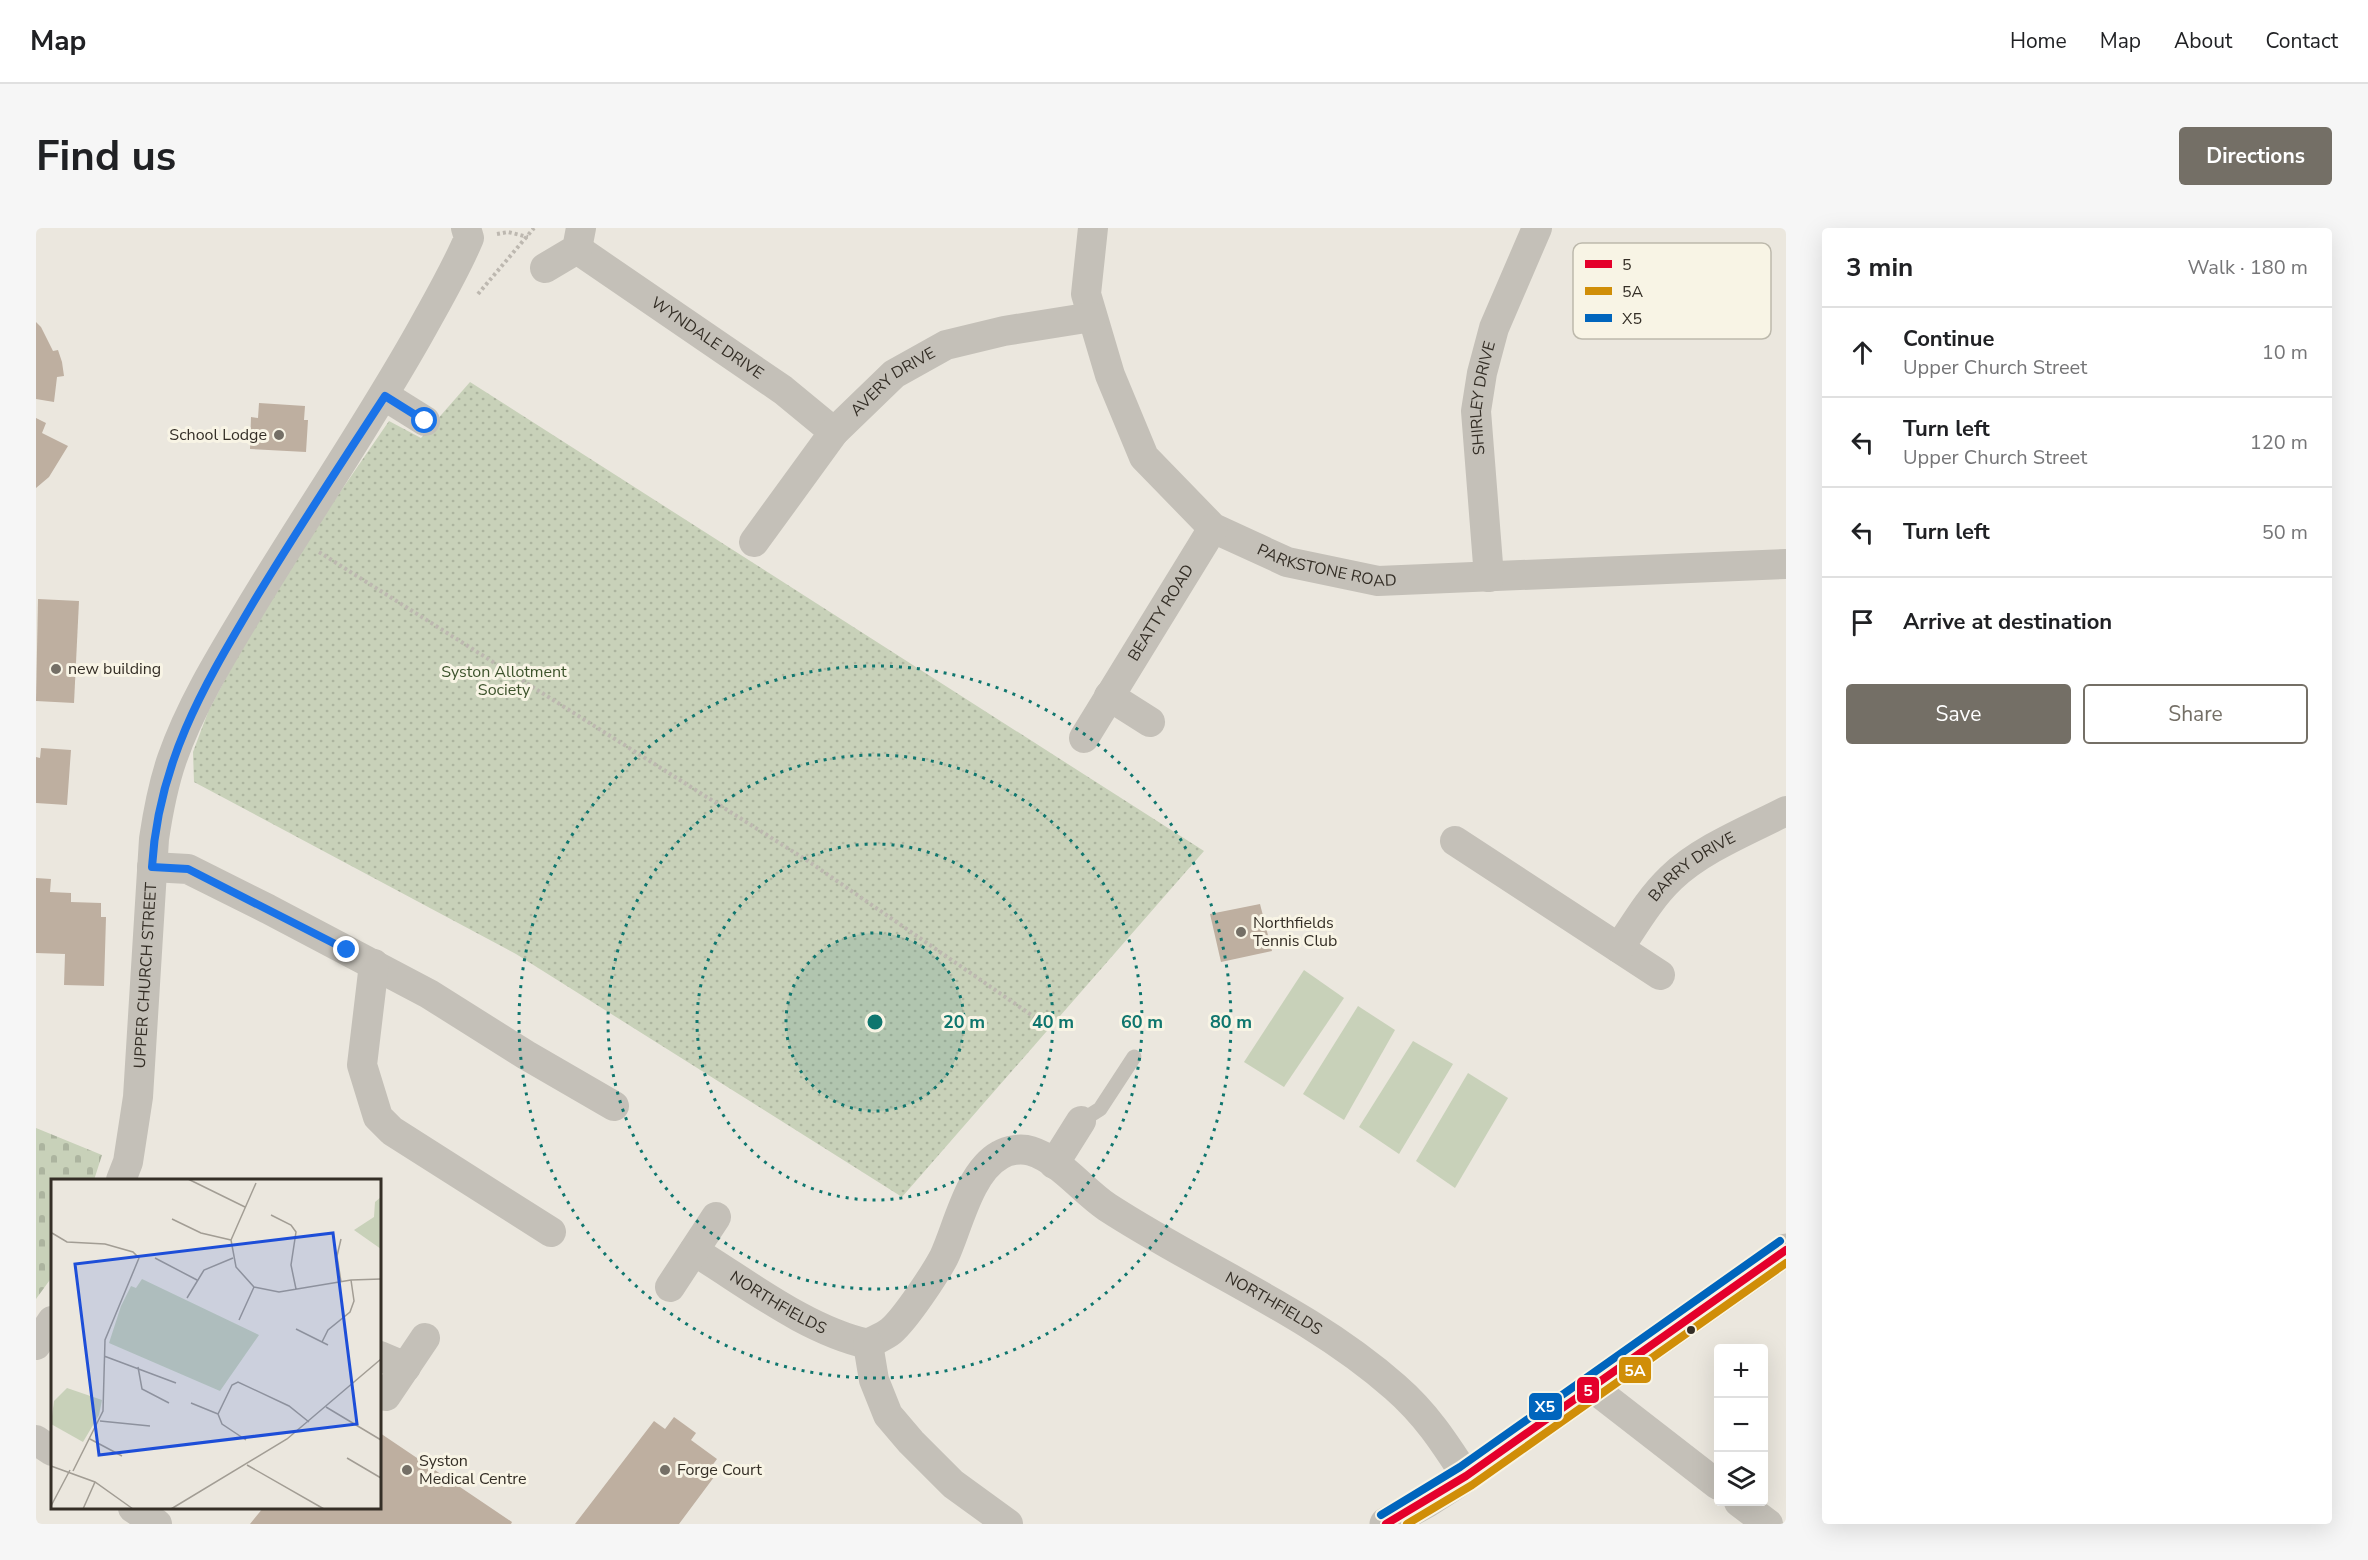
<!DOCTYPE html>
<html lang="en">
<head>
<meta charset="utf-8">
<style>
  :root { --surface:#fff; --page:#f6f6f6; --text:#202124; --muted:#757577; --line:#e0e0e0; --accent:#746f66 }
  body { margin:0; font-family:"Nunito Sans",sans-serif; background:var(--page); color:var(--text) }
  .controls { position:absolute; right:18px; bottom:18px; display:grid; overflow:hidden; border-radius:6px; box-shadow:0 6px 24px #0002 }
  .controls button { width:54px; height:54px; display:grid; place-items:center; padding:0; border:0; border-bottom:2px solid var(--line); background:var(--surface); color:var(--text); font:30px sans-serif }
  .stop { position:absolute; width:18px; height:18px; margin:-14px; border:4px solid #1a73e8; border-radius:50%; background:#fff }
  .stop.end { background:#1a73e8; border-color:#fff; box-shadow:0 2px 6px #0008 }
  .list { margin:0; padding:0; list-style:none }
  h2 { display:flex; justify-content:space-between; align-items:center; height:78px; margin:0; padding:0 24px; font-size:26px }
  h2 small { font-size:20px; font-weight:400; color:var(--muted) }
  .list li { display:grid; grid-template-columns:39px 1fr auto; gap:18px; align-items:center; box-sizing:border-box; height:90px; padding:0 24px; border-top:2px solid var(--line) }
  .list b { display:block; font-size:22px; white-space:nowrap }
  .list p { margin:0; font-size:20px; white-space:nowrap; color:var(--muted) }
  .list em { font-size:20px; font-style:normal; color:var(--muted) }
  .actions { display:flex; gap:12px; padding:18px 24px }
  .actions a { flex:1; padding:14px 0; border:2px solid var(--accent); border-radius:6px; text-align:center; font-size:21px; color:var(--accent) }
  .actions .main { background:var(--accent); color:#fff }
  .icon { flex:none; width:33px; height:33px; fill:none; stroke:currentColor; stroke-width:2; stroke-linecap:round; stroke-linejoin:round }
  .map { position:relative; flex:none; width:1750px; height:1296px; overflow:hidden; border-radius:6px }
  header { display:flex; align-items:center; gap:36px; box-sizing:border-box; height:84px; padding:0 30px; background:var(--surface); border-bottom:2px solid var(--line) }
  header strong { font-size:28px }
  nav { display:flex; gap:33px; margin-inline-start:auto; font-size:21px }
  .intro { display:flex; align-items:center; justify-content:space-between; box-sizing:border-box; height:144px; padding:0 36px }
  h1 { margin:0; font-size:42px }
  .button { padding:15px 27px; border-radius:6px; background:var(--accent); color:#fff; font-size:21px; font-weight:700 }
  main { display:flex; gap:36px; padding:0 36px }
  aside { flex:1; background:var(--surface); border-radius:6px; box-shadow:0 6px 24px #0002 }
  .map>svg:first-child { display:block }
  .grass { fill:url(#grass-dots) }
  .cemetery { fill:url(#cemetery-stones) }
  .park { fill:#c8d1b9 }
  .building { fill:#beafa0 }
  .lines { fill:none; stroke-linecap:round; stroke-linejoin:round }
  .path { stroke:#bdb8b0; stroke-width:4; stroke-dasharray:3 3; stroke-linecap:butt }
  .service { stroke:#c4c0b8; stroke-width:15 }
  .minor { stroke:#c4c0b8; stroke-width:30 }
  .tertiary { stroke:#c4c0b8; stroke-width:33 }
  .bus-1-casing { stroke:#f8f4e5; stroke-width:12 }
  .bus-2-casing { stroke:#f8f4e5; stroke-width:12 }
  .bus-3-casing { stroke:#f8f4e5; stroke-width:12 }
  .bus-1 { stroke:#e4002b; stroke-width:8 }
  .bus-2 { stroke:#d08e08; stroke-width:8 }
  .bus-3 { stroke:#0065bd; stroke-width:8 }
  .route { stroke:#1a73e8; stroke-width:8 }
  .ring { fill:none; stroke:#0f766e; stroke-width:3; stroke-dasharray:3 6 }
  .poi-dot { fill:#746f66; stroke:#f8f4e5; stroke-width:2 }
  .bus-dot { fill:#342e26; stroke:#f8f4e5; stroke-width:2 }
  .labels { text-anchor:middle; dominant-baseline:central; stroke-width:6; stroke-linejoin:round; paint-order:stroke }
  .street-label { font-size:16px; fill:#342e26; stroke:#f8f4e5 }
  .poi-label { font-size:16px; fill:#342e26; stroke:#f8f4e5; text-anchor:start }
  .park-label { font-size:16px; fill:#3c522b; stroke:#f8f4e5 }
  .inset-road { fill:none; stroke:#a29d94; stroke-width:1.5 }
  .view { fill:#1d4ed8; fill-opacity:0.15; stroke:#1d4ed8; stroke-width:3 }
  .inset-edge { fill:none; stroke:#342e26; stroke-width:3 }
  .key { fill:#f8f4e5; stroke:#bdb9ac; stroke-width:1.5 }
  .key-label { font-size:16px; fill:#342e26 }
  .centre { fill:#0f766e; stroke:#f8f4e5; stroke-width:3 }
  .ring-label { font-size:18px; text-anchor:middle; font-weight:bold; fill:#0f766e; stroke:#f8f4e5; stroke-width:6; stroke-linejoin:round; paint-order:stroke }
  .line-badge { stroke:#f8f4e5; stroke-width:2 }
  .badge-label { font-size:16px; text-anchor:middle; font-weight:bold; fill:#fff }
</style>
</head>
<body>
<header>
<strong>Map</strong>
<nav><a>Home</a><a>Map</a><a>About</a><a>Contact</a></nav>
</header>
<div class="intro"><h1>Find us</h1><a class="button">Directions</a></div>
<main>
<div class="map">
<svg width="1750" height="1296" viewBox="0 0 1750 1296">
  <defs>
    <pattern id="grass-dots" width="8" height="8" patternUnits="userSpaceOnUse" patternTransform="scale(1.5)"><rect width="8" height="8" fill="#c8d1b9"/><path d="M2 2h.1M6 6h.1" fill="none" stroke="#acb49f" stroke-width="1.8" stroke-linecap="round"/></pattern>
    <pattern id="cemetery-stones" width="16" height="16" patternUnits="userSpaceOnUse" patternTransform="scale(1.5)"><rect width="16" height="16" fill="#c8d1b9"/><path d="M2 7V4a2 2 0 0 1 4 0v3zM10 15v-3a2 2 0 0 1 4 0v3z" fill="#acb49f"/></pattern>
  </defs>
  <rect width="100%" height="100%" fill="#ebe7de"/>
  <path class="grass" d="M434 154 1168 623 866 969 480 726 158 554 157 524 172 484 206 419 269 315 353 193 385 210Z"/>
  <path class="cemetery" d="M0 900 66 927 58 952H16V1049L0 1071Z"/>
  <g class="park">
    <path d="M1268 742 1308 770 1248 859 1208 834Z"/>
    <path d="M1322 778 1359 802 1308 892 1267 866Z"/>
    <path d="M1377 813 1417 836 1363 926 1323 899Z"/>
    <path d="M1432 845 1472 870 1419 960 1380 933Z"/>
  </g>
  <g class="building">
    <path d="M0 94 5 99 17 123 22 122 26 134 28 148 21 149 18 174 0 171Z"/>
    <path d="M223 175 269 178 268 192H272L270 224 214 221 215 189 222 190Z"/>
    <path d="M0 190 10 195 6 205 32 218 13 249 0 260Z"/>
    <path d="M2 371 43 373 38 475 0 473Z"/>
    <path d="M5 520 35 522 31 577 0 575V529L4 530Z"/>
    <path d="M0 650 15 651 14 664 35 665V674L65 675V689H70L68 758 28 757 29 726 0 725Z"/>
    <path d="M1224 676 1236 723 1185 734 1174 686Z"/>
    <path d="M638 1189 660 1205 655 1212 681 1231 675 1239 681 1245 643 1296H539L618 1193 629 1201Z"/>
    <path d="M344 1205 476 1294 475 1296H214L227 1280H344Z"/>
  </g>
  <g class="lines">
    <g class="path">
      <path d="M461 6 472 4 492 9"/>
      <path d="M442 66 498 0"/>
      <path d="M283 324 772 633 1007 795"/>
    </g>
    <path class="service" d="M1045 893 1064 881 1098 829"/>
    <g class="minor">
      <path id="s1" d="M1057 0 1050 66 1074 147 1108 229 1177 300 1251 334 1342 353 1750 336"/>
      <path id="s2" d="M541 21 747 162 798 204"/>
      <path d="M509 40 541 21 545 0"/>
      <path d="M349 168 389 193"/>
      <path id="s3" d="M718 314 798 204 858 146 910 117 968 103 1056 89"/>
      <path id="s4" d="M1453 349 1440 183 1446 145 1458 100 1501 0"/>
      <path d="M1073 468 1114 494"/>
      <path id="s5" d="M1048 510 1177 300"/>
      <path d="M1419 613 1624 747"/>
      <path d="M116 639 152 641 232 681 393 766 490 827 578 878"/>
      <path id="s6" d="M1583 720C1599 696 1614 670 1635 650 1665 621 1713 602 1750 583"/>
      <path d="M338 736 326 837 342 889 356 903 515 1004"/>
      <path d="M1018 936 1045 893"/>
      <path id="s7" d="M85 952 92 934 102 869 118 611C122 584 127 557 136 531 154 479 184 430 213 382 270 287 333 196 387 99 403 70 420 41 433 10L430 0"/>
      <path id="s8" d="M658 1023C712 1056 770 1102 832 1116 839 1112 849 1108 855 1103 870 1090 899 1046 908 1029 922 999 933 944 964 927 972 922 985 920 995 923 1024 932 1046 962 1071 979 1166 1041 1274 1084 1359 1159 1390 1186 1408 1214 1430 1248"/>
      <path d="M634 1059 680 989"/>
      <path d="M832 1116 838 1152 852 1187 875 1214 917 1256 972 1296"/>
      <path d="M0 1117 16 1093"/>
      <path d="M344 1128 370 1139"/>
      <path d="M1557 1160 1682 1257"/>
      <path d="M350 1168 389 1110"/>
      <path d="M0 1212 16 1223"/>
      <path d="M1703 1274 1732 1296"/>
      <path d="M97 1280 121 1296"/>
    </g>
    <path class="tertiary" d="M1350 1296 1391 1273 1430 1248 1750 1022"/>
    <g class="bus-1-casing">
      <path id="bus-1" d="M1350 1296 1430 1248 1750 1022"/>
    </g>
    <g class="bus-2-casing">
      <path id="bus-2" d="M1371 1296 1436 1257 1750 1035"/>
    </g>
    <g class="bus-3-casing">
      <path id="bus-3" d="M1345 1287 1424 1239 1744 1013"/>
    </g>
    <use href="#bus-1" class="bus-1"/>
    <use href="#bus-2" class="bus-2"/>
    <use href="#bus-3" class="bus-3"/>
  </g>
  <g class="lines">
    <path class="route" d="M311 722 152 641 116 639C122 536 166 461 217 375 259 305 304 237 349 168L389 193"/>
  </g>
  <circle cx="839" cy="794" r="89" fill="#0f766e" fill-opacity=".12"/>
  <g class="ring">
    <circle cx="839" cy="794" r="89"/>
    <circle cx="839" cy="794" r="178"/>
    <circle cx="839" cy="794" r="267"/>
    <circle cx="839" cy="794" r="356"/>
  </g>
  <g class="poi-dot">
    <circle cx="243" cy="207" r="6"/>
    <circle cx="20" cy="441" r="6"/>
    <circle cx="1205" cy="704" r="6"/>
    <circle cx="371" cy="1242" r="6"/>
    <circle cx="629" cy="1242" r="6"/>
  </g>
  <circle class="bus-dot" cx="1655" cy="1102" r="5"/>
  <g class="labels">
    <g class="street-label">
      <text stroke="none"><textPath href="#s2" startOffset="158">WYNDALE DRIVE</textPath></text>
      <text stroke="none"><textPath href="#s3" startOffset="214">AVERY DRIVE</textPath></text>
      <text stroke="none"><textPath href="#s4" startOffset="180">SHIRLEY DRIVE</textPath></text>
      <text stroke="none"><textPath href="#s1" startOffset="460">PARKSTONE ROAD</textPath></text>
      <text stroke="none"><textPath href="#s5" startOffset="147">BEATTY ROAD</textPath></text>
      <text stroke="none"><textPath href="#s6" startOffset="111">BARRY DRIVE</textPath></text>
      <text stroke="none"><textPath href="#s7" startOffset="207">UPPER CHURCH STREET</textPath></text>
      <text stroke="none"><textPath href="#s8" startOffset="99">NORTHFIELDS</textPath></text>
      <text stroke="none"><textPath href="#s8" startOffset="754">NORTHFIELDS</textPath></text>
    </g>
    <g class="poi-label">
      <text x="231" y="207" text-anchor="end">School Lodge</text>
      <text x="32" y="441">new building</text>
      <text x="1217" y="695">Northfields<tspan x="1217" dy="18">Tennis Club</tspan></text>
      <text x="383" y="1233">Syston<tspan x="383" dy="18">Medical Centre</tspan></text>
      <text x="641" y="1242">Forge Court</text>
    </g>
    <g class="park-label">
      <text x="468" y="444">Syston Allotment<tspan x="468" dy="18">Society</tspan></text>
    </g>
  </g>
  <g transform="translate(15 951)">
    <rect width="330" height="330" fill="#ebe7de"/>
    <path d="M91 100 208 156 169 212 58 164 70 127 80 107 85 109Z" fill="#c8d1b9"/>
    <path d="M16 209 51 221 48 236 32 263 0 245 3 222Z" fill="#c8d1b9"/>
    <path d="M330 18V70L303 51 323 38 324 23Z" fill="#c8d1b9"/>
    <path class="inset-road" d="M137 0 194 28M205 4 180 61 185 88 203 108 228 113 300 101 330 100M220 36 240 46 245 53 240 86 245 110M121 40 150 54 180 61M1 54 16 63 54 65 82 73 88 79 54 161 52 232 22 292M290 60 286 77 290 103M104 79 146 101M136 119 153 91 182 79M188 141 203 108M245 150 277 166M271 163 277 151 299 133 303 122 300 101M53 177 125 204M87 188 91 210 118 224M140 224 167 235 181 206 187 203 238 227 258 243M275 228 330 261M167 235 171 245 195 261M49 242 99 247M39 260 71 277M296 279 330 299M196 286 273 330M0 287 44 303 82 330M0 327 19 291M32 330 44 303M120 330 236 260 330 180"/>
    <path class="view" d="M282 54 306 245 48 276 24 85Z"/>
    <rect width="330" height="330" class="inset-edge"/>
  </g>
  <rect x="1537" y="15" width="198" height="96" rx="9" class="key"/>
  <rect x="1549" y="32" width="27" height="8" fill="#e4002b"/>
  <rect x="1549" y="59" width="27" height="8" fill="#d08e08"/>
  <rect x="1549" y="86" width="27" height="8" fill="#0065bd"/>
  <g class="key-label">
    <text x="1586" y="42">5</text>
    <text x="1586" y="69">5A</text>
    <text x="1586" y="96">X5</text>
  </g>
  <circle cx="839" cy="794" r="9" class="centre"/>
  <g class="ring-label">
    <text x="928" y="800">20 m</text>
    <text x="1017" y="800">40 m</text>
    <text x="1106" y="800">60 m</text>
    <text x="1195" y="800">80 m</text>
  </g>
  <g class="line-badge">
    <rect x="1582" y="1128" width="34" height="28" rx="6" fill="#d08e08"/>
    <rect x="1540" y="1148" width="24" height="28" rx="6" fill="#e4002b"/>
    <rect x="1492" y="1164" width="35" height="29" rx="6" fill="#0065bd"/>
  </g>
  <g class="badge-label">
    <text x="1599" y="1148">5A</text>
    <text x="1552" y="1168">5</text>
    <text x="1509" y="1184">X5</text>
  </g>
</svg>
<div class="controls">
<button>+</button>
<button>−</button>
<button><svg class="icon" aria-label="layers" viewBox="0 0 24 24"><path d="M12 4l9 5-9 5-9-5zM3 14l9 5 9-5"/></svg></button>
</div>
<div class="stop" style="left:389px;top:193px"></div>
<div class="stop end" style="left:311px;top:722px"></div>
</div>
<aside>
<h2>3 min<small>Walk · 180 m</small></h2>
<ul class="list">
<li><svg class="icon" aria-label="ahead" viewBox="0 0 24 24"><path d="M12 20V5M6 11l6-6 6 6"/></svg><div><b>Continue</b><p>Upper Church Street</p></div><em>10 m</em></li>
<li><svg class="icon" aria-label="left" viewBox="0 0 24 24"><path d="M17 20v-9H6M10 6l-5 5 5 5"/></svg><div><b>Turn left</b><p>Upper Church Street</p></div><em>120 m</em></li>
<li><svg class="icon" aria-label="left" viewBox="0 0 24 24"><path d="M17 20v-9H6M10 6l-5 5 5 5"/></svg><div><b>Turn left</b></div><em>50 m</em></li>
<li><svg class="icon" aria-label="arrive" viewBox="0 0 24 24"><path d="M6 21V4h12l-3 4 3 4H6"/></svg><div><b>Arrive at destination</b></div></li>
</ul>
<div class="actions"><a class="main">Save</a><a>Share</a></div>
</aside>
</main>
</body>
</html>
